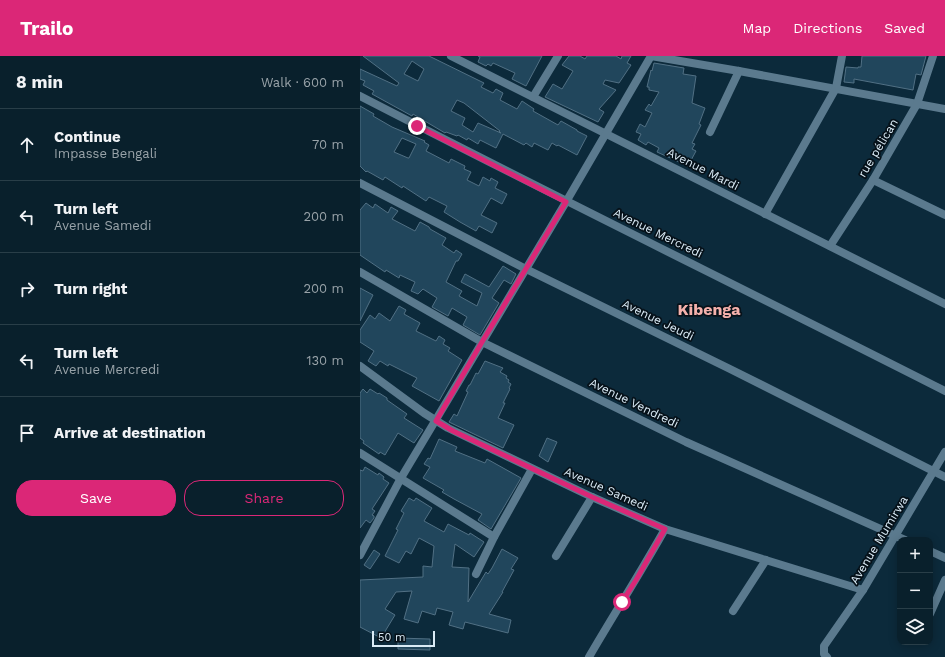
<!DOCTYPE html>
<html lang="en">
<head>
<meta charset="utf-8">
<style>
  :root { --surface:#09202c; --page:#172d38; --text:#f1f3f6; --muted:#99a3a9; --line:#293e48; --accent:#db2777 }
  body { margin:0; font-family:"Work Sans",sans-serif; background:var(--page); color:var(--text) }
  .controls { position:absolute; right:12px; bottom:12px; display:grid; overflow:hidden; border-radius:8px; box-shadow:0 2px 10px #0003 }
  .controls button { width:36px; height:36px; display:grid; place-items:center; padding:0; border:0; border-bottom:1px solid var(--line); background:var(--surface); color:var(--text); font:20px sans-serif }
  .scale { position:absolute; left:12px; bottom:10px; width:63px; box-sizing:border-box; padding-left:4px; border:2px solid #daebf6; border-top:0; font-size:11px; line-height:14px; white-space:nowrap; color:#daebf6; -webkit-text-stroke:3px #061119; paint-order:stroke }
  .stop { position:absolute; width:12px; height:12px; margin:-9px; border:3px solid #db2777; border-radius:50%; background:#fff }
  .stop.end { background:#db2777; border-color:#fff; box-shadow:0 1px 4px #0008 }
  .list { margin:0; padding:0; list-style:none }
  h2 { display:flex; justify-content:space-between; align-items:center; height:52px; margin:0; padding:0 16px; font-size:17px }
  h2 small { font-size:13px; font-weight:400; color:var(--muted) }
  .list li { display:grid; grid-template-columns:26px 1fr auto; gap:12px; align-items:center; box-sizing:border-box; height:72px; padding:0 16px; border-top:1px solid var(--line) }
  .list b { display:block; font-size:15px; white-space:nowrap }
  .list p { margin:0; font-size:13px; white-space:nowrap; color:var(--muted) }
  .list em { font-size:13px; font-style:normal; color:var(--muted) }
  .actions { display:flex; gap:8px; padding:12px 16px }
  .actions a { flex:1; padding:9px 0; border:1px solid var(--accent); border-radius:16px; text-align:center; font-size:14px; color:var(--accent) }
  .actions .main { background:var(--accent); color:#fff }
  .icon { flex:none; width:22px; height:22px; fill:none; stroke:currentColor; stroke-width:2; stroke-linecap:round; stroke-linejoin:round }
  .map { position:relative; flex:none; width:585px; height:601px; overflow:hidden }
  header { display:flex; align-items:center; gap:24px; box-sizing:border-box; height:56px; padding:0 20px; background:var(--accent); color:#fff }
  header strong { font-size:19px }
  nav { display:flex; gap:22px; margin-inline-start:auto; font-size:14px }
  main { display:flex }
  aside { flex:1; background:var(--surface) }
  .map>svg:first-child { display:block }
  .building { fill:#21465c; stroke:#517084; fill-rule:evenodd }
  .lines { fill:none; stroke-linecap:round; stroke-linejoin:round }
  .street { stroke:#5b7a8e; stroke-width:8 }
  .route { stroke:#db2777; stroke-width:5 }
  .labels { text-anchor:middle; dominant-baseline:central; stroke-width:3.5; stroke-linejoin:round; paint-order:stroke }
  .street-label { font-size:12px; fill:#daebf6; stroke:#061119 }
  .district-label { font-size:16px; font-weight:bold; fill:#f5b1ac; stroke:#061119 }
</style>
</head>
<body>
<header>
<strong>Trailo</strong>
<nav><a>Map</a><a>Directions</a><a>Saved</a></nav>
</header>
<main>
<aside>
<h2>8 min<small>Walk · 600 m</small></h2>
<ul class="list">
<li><svg class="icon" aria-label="ahead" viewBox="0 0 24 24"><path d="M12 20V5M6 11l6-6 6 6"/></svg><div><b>Continue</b><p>Impasse Bengali</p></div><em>70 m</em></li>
<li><svg class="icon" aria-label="left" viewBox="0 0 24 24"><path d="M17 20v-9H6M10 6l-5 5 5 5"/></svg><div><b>Turn left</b><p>Avenue Samedi</p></div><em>200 m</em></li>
<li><svg class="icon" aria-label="right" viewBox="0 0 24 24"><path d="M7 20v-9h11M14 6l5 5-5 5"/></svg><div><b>Turn right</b></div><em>200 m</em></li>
<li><svg class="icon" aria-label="left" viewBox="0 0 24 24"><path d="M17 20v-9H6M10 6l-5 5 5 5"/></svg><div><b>Turn left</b><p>Avenue Mercredi</p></div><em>130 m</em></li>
<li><svg class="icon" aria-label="arrive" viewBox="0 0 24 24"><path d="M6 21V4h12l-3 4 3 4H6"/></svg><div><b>Arrive at destination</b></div></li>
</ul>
<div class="actions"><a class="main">Save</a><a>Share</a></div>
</aside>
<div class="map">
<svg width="585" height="601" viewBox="0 0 585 601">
  <rect width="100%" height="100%" fill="#0c2a3b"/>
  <g class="building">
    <path d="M3 0H69L124 27 121 31 133 37 136 33 143 37 140 44 157 53 162 45 174 53 173 55 198 69 201 65 217 74V75L227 80 217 99 198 89 197 90 192 87 188 94 174 87 172 91 166 87 164 89 143 78 136 92 120 84 118 88 108 82 107 84 98 79 97 80 86 76 85 77 53 58 52 60 12 38 14 35 3 29 5 25 0 23V13L37 30 39 27ZM52 5 64 13 58 25 44 18ZM97 44 104 47 140 75 139 76 141 77 118 67 113 76 102 69 105 62 91 55Z"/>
    <path d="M118 0H182L166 30 152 23 155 17 133 7 131 10 128 8 126 10 118 6 120 1Z"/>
    <path d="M209 0H220L225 3 227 0H256L261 3 262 0H271L267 7 271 9 259 27 245 24 243 28 256 34 239 53 244 56 238 66 185 41 193 28 202 33 213 15 202 9Z"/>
    <path d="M502 0H566L561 19 556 18 553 34 494 23V27L484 26 486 11 498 12V11H501Z"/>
    <path d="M294 7 324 12 323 18 336 20 332 47 345 52 339 68 341 69 332 87 335 88 332 93 336 95 328 110 297 96 299 92 288 86 286 89 278 84 281 78 276 76 280 68 285 71 292 57 285 54 289 48 291 50 299 36 289 34V31H287L291 14 292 15Z"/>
    <path d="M0 50 14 58 13 60 32 71 65 85 64 86 69 89 66 95 89 107 91 103 105 110 104 113 111 116 107 124 119 130 123 121 130 125 131 122 138 126 135 132 147 138 142 148 131 142 121 159 137 167 132 177 119 170 116 175 100 166 84 156 87 150 69 141 66 145 43 130 42 132 25 121 23 124 7 115 6 116 0 110ZM42 82 56 88 49 102H48L34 96Z"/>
    <path d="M6 147 13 152 15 148 28 157 31 151 38 155 32 163 55 175 60 166 69 171 70 173 86 182 82 189 94 197 96 194 102 198 98 205H96L86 226 102 235 99 240 117 250 122 237 101 226 105 218 129 231 143 210 156 218 151 228 144 224 132 242 139 247 120 279 103 269 107 261 92 252 88 260 72 251 77 242 63 233 58 238 51 235 55 226 40 219 39 222 26 214 25 216 0 199V154Z"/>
    <path d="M0 232 13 239 0 265Z"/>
    <path d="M39 250 46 254 44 258 60 267 56 275 76 285 79 280 85 284 83 288 90 292 88 295 102 304 79 345 52 330 57 322 29 308 28 310 20 305 16 310 8 305 14 295 0 286V274L10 259 15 263 19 257 30 265Z"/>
    <path d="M125 305 143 312 140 316 147 320 146 322 149 324 148 326 151 328 149 332 150 333 143 347H145L138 362 154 369 143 392 89 366 94 358 97 360 108 336 106 335 109 329H110L116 317 118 318Z"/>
    <path d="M3 333 7 337 10 333 18 338 19 337 27 342V344L47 358 44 362 63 374 54 387 38 377 25 399 20 396 19 398 3 387 4 385 0 382V337Z"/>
    <path d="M187 382 197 386 188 406 179 400Z"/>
    <path d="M79 383 97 391 95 395 125 407 127 403 161 422 131 473 118 464 122 458 94 443 82 436 84 434 63 422 70 411 64 408 68 402 70 403Z"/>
    <path d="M5 411 18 419 19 417 24 421 23 423 29 427 12 453 15 455 12 459 14 460V462L10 467 6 464 0 472V414L3 415Z"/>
    <path d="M49 442 54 445 56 442 72 452 64 465 84 476 88 468 109 479 110 477 124 486 114 501 95 488 92 511 109 512 108 546 126 516 128 518 132 512 142 493 158 502 151 513 154 514 142 536H143L129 558 151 564 148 577 105 566 103 573 89 569 93 556 77 552 75 559 62 555 58 567 44 563 52 535 36 536 25 553 35 559 21 582 0 571V524L63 521V510L72 511 74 490 59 482 51 498 46 495 39 507 25 500 38 474 36 473 44 457 41 455Z"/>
    <path d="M14 494 20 498 10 513 4 509Z"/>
    <path d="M38 582 70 583V594L38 593Z"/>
  </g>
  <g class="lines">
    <g class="street">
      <path d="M91 0 585 248"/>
      <path d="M291 0 379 15 585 53"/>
      <path d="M0 40C194 140 390 236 585 335"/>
      <path d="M173 41 198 0"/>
      <path d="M350 76 379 15"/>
      <path d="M513 124 585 159"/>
      <path d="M0 127 166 213 370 313 585 421"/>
      <path d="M405 158 476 32 482 0"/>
      <path d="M470 190 513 124 557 48 573 0"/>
      <path d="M0 216 122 286 326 386 545 484"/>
      <path d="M0 310 64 357 88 372 232 441 305 473 503 534"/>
      <path d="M0 397 134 481"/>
      <path d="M570 495 585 502"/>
      <path d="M0 499 41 422 206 146 291 0"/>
      <path d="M196 500 232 441"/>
      <path d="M116 518 134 481 172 413"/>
      <path d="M373 555 406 504"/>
      <path d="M570 558 585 524"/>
      <path d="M229 601C254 558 281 516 305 473"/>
      <path d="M467 601 464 598V590L503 534 585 396"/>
    </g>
  </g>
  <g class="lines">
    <path class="route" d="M57 70 206 146 122 286 76 365 93 375 232 441 305 473 276 524 262 546"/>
  </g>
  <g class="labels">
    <g class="street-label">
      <text transform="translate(518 92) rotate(-59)">rue pélican</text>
      <text transform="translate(343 113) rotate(27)">Avenue Mardi</text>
      <text transform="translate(298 177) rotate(26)">Avenue Mercredi</text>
      <text transform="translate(298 264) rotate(26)">Avenue Jeudi</text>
      <text transform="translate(274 347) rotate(26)">Avenue Vendredi</text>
      <text transform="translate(246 433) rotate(24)">Avenue Samedi</text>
      <text transform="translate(519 484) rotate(-59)">Avenue Mumirwa</text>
    </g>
    <g class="district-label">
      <text x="349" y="253">Kibenga</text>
    </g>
  </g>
</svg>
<div class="controls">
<button>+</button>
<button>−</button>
<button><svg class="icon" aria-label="layers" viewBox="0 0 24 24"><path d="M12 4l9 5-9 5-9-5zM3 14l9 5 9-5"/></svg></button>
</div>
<div class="scale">50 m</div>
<div class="stop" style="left:262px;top:546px"></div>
<div class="stop end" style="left:57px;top:70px"></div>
</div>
</main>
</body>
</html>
